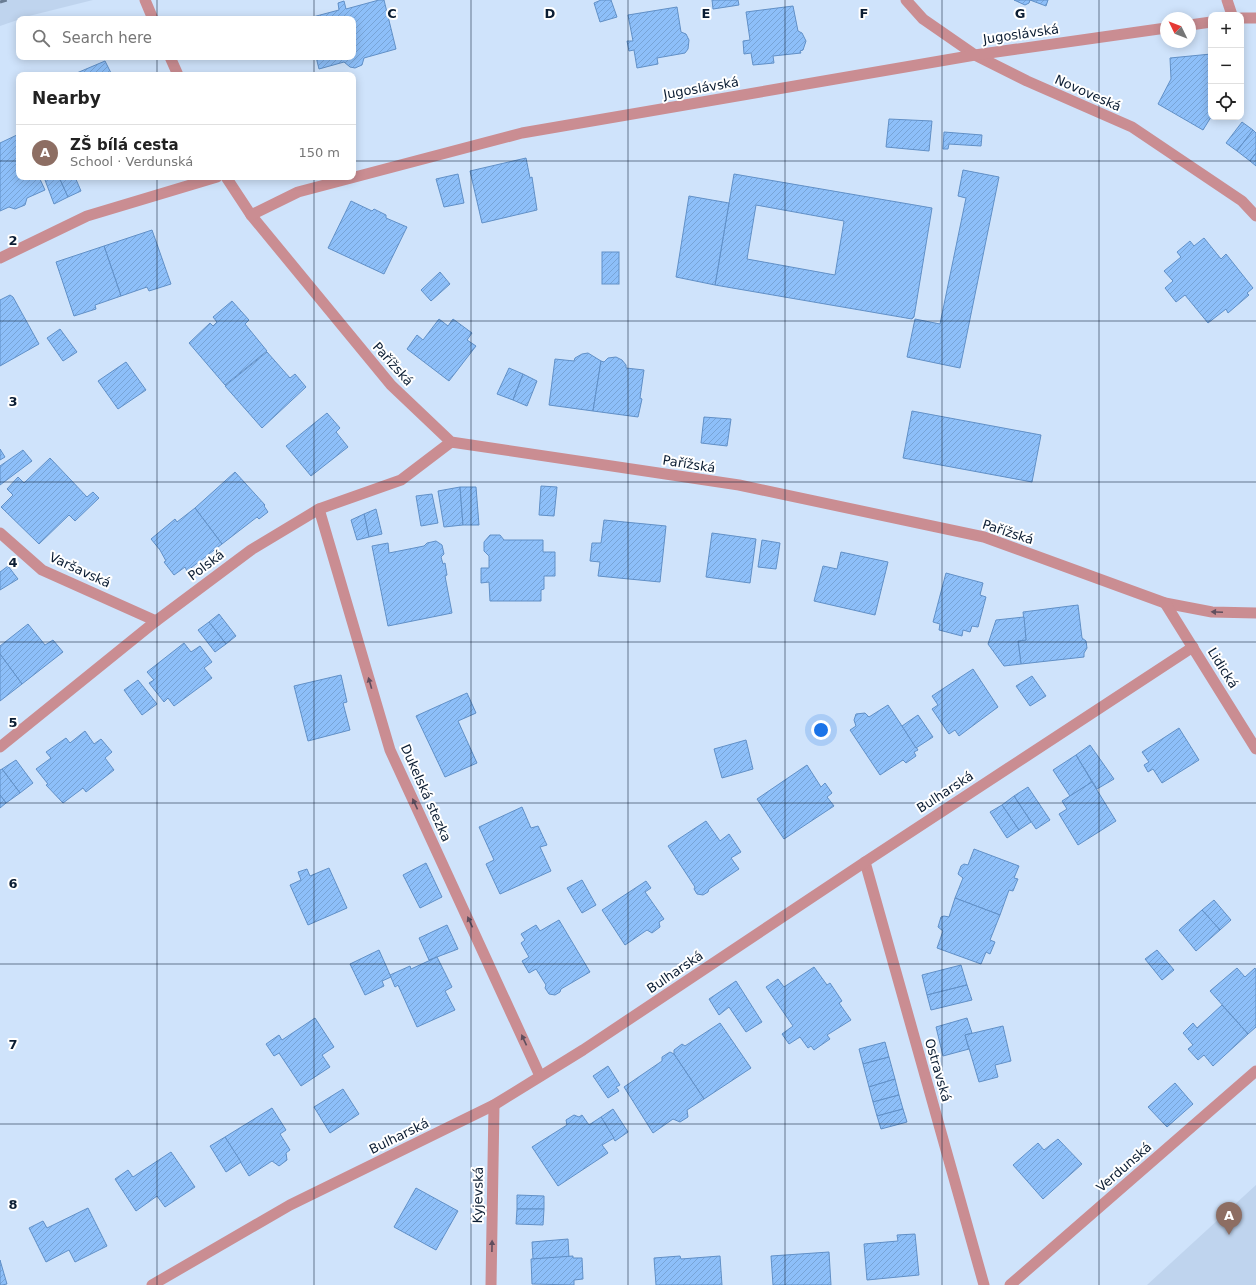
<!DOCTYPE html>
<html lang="en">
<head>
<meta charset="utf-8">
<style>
  :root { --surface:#fff; --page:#f6f6f6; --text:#222; --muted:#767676; --line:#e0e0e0; --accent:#75562b }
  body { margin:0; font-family:"DejaVu Sans",sans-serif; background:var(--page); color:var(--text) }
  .controls { position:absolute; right:12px; top:12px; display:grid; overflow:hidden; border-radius:8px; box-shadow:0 2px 10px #0003 }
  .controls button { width:36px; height:36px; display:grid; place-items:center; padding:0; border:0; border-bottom:1px solid var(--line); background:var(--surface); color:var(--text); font:20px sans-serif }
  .compass { position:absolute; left:1160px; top:12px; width:36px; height:36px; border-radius:50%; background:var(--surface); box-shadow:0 2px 10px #0003; rotate:313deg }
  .you { position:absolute; left:821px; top:730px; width:14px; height:14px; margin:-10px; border:3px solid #fff; border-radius:50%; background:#1a73e8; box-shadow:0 0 0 6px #1a73e833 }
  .badge { display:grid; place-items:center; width:26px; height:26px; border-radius:50%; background:var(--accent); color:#fff; font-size:13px; font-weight:700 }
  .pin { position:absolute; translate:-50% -33px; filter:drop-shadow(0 1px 2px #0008) }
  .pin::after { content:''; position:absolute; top:21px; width:14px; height:12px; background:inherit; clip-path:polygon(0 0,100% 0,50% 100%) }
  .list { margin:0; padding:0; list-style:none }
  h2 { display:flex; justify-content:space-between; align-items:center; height:52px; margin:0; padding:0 16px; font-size:17px }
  h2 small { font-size:13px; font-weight:400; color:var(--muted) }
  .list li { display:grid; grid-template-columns:26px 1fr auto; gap:12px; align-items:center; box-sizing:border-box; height:56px; padding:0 16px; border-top:1px solid var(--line) }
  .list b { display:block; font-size:15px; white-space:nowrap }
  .list p { margin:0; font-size:13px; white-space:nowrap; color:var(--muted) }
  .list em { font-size:13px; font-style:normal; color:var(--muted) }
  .icon { flex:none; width:22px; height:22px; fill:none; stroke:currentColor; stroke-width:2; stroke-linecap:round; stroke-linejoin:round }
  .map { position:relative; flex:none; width:1256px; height:1285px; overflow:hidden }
  .search { position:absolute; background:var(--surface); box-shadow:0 2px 10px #0003; left:16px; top:16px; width:340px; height:44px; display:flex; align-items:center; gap:10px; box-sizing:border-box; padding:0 14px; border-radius:8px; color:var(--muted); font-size:15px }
  .panel { position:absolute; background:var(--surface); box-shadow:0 2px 10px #0003; left:16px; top:72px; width:340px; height:108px; border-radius:8px }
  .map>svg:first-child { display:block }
  .built { fill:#bfd4ee }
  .building { fill:url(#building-hatch); stroke:#6190c7; fill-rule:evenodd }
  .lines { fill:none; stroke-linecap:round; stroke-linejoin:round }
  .minor { stroke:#ca8d92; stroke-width:11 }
  .rail { stroke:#6a7d94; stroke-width:3; stroke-dasharray:7 7; stroke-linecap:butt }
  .oneway { fill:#614f5e }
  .grid { fill:none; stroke:#0b1d33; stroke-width:1; stroke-opacity:0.55 }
  .labels { text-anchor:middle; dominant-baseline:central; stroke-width:4; stroke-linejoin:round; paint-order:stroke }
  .street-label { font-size:13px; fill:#0b1d33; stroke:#fff }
  .grid-label { font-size:13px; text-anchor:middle; font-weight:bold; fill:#0b1d33; stroke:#fff; stroke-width:4; stroke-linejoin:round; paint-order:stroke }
</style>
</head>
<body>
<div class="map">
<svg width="1256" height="1285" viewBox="0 0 1256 1285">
  <defs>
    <pattern id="building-hatch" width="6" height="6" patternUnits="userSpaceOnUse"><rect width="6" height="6" fill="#8dbff9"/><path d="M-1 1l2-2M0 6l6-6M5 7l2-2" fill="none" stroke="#78a4d6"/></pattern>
  </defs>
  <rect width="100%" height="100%" fill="#cfe3fb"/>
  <g class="built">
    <path d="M0 0H93L29 16 0 26Z"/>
    <path d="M1256 1185V1285H1147Z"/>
  </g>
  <g class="building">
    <path d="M379 0H384L396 49 364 58 362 65 355 68 350 67 344 62 319 69 316 57H353V19H305L339 10 338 3 344 1 346 9Z"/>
    <path d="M601 0H611L617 17 600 22 594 3Z"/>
    <path d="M712 0H738L739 5 713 9Z"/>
    <path d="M1014 0H1048L1046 6 1030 0 1029 3 1025 5Z"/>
    <path d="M793 6 798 31 802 33 806 41 803 50 800 51 801 53 773 56 774 63 753 65 751 53 744 54 743 41 750 40 746 12Z"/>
    <path d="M677 7 681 32 686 34 689 40 688 49 685 53 657 58 658 64 637 68 634 50 629 51 627 41H633L628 15Z"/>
    <path d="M1211 54V117L1203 130 1158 104 1171 79 1170 58Z"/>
    <path d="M105 61 112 75H72Z"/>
    <path d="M889 119 932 121 929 151 886 147Z"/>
    <path d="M1242 122 1253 130 1237 151 1226 143Z"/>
    <path d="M1253 130 1256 133V153L1250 161 1237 151Z"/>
    <path d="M944 132 982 135 981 146 949 144 948 149H943Z"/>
    <path d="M19 134V177H39L45 190 27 198 25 205 15 209 9 207 0 211V143Z"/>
    <path d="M1256 153V166L1250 161Z"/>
    <path d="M526 158 530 178 532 177 537 210 482 223 470 171Z"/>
    <path d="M963 170 999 177 960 368 907 357 915 319 940 324 966 198 958 196Z"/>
    <path d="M458 174 464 203 444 207 436 179Z"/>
    <path d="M734 174 932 208 914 317 912 319 715 285ZM756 205 844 221 835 275 747 259Z"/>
    <path d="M52 177H59L68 197 54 204 45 180Z"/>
    <path d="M59 177H75L81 191 68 197Z"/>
    <path d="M689 196 729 203 715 285 676 277Z"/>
    <path d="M351 201 372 211 374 209 386 215V218L407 227 384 274 328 248Z"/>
    <path d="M152 230 171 284 149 291 147 287 121 296 104 246Z"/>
    <path d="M1204 238 1221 259 1226 254 1253 288 1247 293 1249 295 1228 313 1226 309 1208 323 1185 295 1176 302 1165 288 1173 281 1164 271 1181 257 1177 252 1190 241 1194 246Z"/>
    <path d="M104 246 121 296 95 305 96 309 74 316 56 262Z"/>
    <rect x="602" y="252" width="17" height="32"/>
    <path d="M440 272 450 284 431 301 421 290Z"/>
    <path d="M10 295 13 297 39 344 0 366V300Z"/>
    <path d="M232 301 249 320 245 324 267 351 225 385 189 343 210 323 213 326 217 322 213 317Z"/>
    <path d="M439 319 448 326 453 319 472 333 467 340 476 346 449 381 407 349 417 335 423 340Z"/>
    <path d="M60 329 77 352 63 361 47 338Z"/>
    <path d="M267 352 290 378 295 374 306 387 262 428 225 386Z"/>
    <path d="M588 353 601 361 593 411 549 405 555 359 574 361 575 358 582 354Z"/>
    <path d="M616 357 622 360 626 365V368L644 370 640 398 642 399 638 417 593 411 601 361 604 362 608 358Z"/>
    <path d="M126 362 146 390 118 409 98 381Z"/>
    <path d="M509 368 523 374 513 400 497 394Z"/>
    <path d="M523 374 537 381 527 406 513 400Z"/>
    <path d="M912 411 1041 435 1032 482 903 458Z"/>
    <path d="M327 413 340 428 336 432 348 447 311 476 286 446Z"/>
    <path d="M704 417 731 419 727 446 701 443Z"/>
    <path d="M0 449 5 457 0 460Z"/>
    <path d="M23 450 32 461 0 485V466Z"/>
    <path d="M50 458 87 497 93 492 99 498 75 521 69 515 39 544 1 507 13 495 7 489 18 477 24 483Z"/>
    <path d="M235 472 265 505 264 506 268 512 259 519 257 517 222 544 195 508Z"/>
    <path d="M541 486 557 487 554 516 539 515Z"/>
    <path d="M460 487 463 525 444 527 438 491Z"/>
    <path d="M460 487H476L479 525H463Z"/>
    <path d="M432 494 438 523 421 526 416 496Z"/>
    <path d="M195 508 222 544 187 571 185 567 174 575 164 562 166 561 160 550 151 539 175 519 177 522Z"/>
    <path d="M376 509 382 534 369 537 364 514Z"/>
    <path d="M364 514 369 537 357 540 351 520Z"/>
    <path d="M604 520 666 526 660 582 598 576 600 562 590 561 592 543H601Z"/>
    <path d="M712 533 756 539 750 583 706 577Z"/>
    <path d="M490 535H500L504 540H543V552H555V576H544V589L541 590V601H490L489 582 481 583V568H489V556L484 551V542Z"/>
    <path d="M762 540 780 543 776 569 758 567Z"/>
    <path d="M436 541 442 545 444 554 441 557 443 564 445 563 447 575 445 576 452 613 388 626 372 546 388 543 389 553 424 546 427 543Z"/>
    <path d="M841 552 888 562 875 615 814 601 823 566 837 569Z"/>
    <path d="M8 566 18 579 0 590V572Z"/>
    <path d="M946 573 983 583 980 595 986 597 978 627 972 626 970 632 963 630 962 636 939 630 940 624 933 622Z"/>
    <path d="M1078 605 1082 638 1086 641 1087 648 1084 653V657L1021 664 1018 641 1026 640 1023 612Z"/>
    <path d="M219 614 236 636 226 644 209 622Z"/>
    <path d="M1024 617 1026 640 1018 641 1021 664 1004 666 988 644 996 620Z"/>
    <path d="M209 622 226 644 215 652 198 630Z"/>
    <path d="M28 624 45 645 53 640 63 652 22 684 0 654V646Z"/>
    <path d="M184 643 191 652 200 646 212 662 204 668 212 678 174 706 168 698 164 702 149 683 154 680 147 672Z"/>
    <path d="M0 654 22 684 0 701Z"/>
    <path d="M973 669 998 707 959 736 955 730 949 734 932 709 938 705 932 696Z"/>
    <path d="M341 675 347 702 343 703 350 730 308 741 294 686Z"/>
    <path d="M1032 676 1046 696 1030 706 1016 686Z"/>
    <path d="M138 680 157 704 142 715 124 690Z"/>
    <path d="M467 693 476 713 458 721 477 763 445 777 416 716Z"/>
    <path d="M888 705 918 750 914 752 916 756 906 763 903 760 880 775 850 730 856 726 854 720 856 714 865 713 869 717Z"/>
    <path d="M918 715 933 737 916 748 902 726Z"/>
    <path d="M1179 728 1199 760 1162 783 1153 769 1148 772 1144 765 1149 762 1142 752Z"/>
    <path d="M85 731 94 744 101 739 112 752 105 758 114 770 86 792 83 788 63 803 46 785 48 784 36 769 51 758 46 752 66 738 70 743Z"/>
    <path d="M746 740 753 769 722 778 714 749Z"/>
    <path d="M1090 745 1114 779 1097 789 1076 755Z"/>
    <path d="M1076 755 1092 782 1070 796 1053 770Z"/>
    <path d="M16 760 33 783 20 793 2 769Z"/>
    <path d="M807 765 821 787 825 783 832 793 827 797 834 806 784 839 757 799Z"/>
    <path d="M2 769 20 793 6 803 0 795V770Z"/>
    <path d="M1092 782 1116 821 1078 845 1059 814 1067 809 1062 801Z"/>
    <path d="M1028 787 1050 820 1036 829 1014 796Z"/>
    <path d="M0 795 6 803 0 808Z"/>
    <path d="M1014 796 1031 822 1019 830 1002 805Z"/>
    <path d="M1002 805 1019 830 1007 838 990 812Z"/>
    <path d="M522 807 531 828 538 826 547 845 540 847 551 871 500 894 486 864 494 860 479 827Z"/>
    <path d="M706 821 720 841 729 834 741 852 731 858 739 869 709 889 708 892 703 895 697 894 694 889 695 887 668 846Z"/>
    <path d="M974 849 1019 866 1014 878 1018 879 1013 891 1009 890 1000 915 955 898 963 878 958 874 961 866 964 864 968 865Z"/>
    <path d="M426 863 442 897 420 908 403 875Z"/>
    <path d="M329 868 347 908 308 925 290 885 301 880 298 872 307 869 310 876Z"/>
    <path d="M582 880 596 905 582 913 567 888Z"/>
    <path d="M646 881 651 888 645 892 664 919 659 922 660 927 652 933 647 930 625 945 602 910Z"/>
    <path d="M955 898 1000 915 990 940 995 942 990 954 986 952 981 964 937 948 943 931 938 927 941 917 944 916 949 917Z"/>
    <path d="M1214 900 1231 920 1220 930 1202 910Z"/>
    <path d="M1202 910 1220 930 1196 951 1179 930Z"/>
    <path d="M559 920 590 972 561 989 560 992 555 995 549 994 545 988 546 985 536 969 529 973 522 961 529 957 521 943 525 940 521 934 536 925 540 931Z"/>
    <path d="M447 925 458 949 429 960 419 938Z"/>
    <path d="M379 950 391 977 382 981 384 986 365 995 350 964Z"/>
    <path d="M1157 950 1174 970 1162 980 1145 959Z"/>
    <path d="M437 957 452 987 445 991 455 1010 417 1027 398 985 395 987 390 975 410 966 411 969Z"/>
    <path d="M961 965 967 985 927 995 922 975Z"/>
    <path d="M814 967 827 985 830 983 842 1001 839 1003 851 1020 827 1035 830 1039 814 1050 811 1046 808 1048 800 1037 789 1044 782 1034 793 1026 766 987 778 979 784 987Z"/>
    <path d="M1237 968 1245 977 1255 968 1256 970V1027L1248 1034 1210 991Z"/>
    <path d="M736 981 762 1022 746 1032 729 1007 719 1015 709 999Z"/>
    <path d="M967 985 972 1000 931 1010 927 995Z"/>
    <path d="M1222 1005 1248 1034 1213 1066 1204 1055 1198 1060 1188 1049 1193 1045 1183 1033 1193 1023 1197 1028Z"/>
    <path d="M315 1018 334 1047 322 1055 330 1067 301 1086 279 1053 274 1056 266 1044 279 1035 282 1040Z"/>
    <path d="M967 1018 972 1033 965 1035 969 1049 943 1056 936 1027Z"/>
    <path d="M720 1023 751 1068 704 1099 674 1054V1050L682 1044 685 1046Z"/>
    <path d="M1003 1026 1011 1061 995 1065 998 1077 979 1082 965 1035Z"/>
    <path d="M885 1042 889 1057 863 1064 859 1049Z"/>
    <path d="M670 1052 674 1054 704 1099 687 1110 688 1117 680 1122 673 1119 653 1133 624 1087 662 1061V1057Z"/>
    <path d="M889 1057 895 1079 869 1087 863 1064Z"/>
    <path d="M608 1066 620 1085 616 1087 619 1091 608 1098 593 1076Z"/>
    <path d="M895 1079 899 1095 873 1102 869 1087Z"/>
    <path d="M1175 1083 1193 1104 1167 1127 1148 1107Z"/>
    <path d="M343 1089 359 1114 330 1133 314 1107Z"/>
    <path d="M899 1095 903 1109 877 1116 873 1102Z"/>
    <path d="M272 1108 286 1130 280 1134 290 1150 286 1153 287 1160 279 1166 272 1161 249 1176 225 1137Z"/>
    <path d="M613 1109 628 1132 615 1141 601 1117Z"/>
    <path d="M903 1109 907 1122 881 1129 877 1116Z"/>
    <path d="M574 1115 579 1117 582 1115 589 1125 601 1117 614 1138 602 1145 608 1153 558 1186 532 1147 567 1125 566 1120Z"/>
    <path d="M225 1137 241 1162 226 1172 210 1146Z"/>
    <path d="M1058 1139 1082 1164 1043 1199 1013 1165 1038 1143 1044 1150Z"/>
    <path d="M171 1152 195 1187 165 1207 157 1196 136 1211 115 1179 128 1170 133 1177Z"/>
    <path d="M416 1188 458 1211 436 1250 394 1227Z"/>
    <path d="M517 1195 544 1196V1209H517Z"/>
    <path d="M88 1208 107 1246 75 1262 69 1250 46 1262 29 1228 43 1221 47 1228Z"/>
    <path d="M517 1209H544L543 1225 516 1224Z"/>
    <path d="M915 1234 919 1275 867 1280 864 1244 898 1241 897 1235Z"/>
    <path d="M568 1239 569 1257 533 1259 532 1242Z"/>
    <path d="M829 1252 831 1285H773L771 1256Z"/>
    <path d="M573 1256V1258H582L583 1279 574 1280V1285L532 1284 531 1259Z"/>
    <path d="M680 1256 681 1259 720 1256 722 1285H656L654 1258Z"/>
    <path d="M0 1260 7 1284 2 1285H0Z"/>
  </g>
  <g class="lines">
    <g class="minor">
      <path d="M145 0 153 19"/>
      <path d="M906 0 923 19 975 55 1027 81 1132 127 1242 201 1256 216"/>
      <path d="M1227 0 1232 15"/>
      <path d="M1241 18H1256"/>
      <path d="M1190 25 1211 22"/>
      <path d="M170 57 178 75"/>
      <path d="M226 177 251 215 391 385 451 442 739 485 984 537 1165 603 1212 612 1256 613"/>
      <path d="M251 215 298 192 522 133 975 55 1166 28"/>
      <path d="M0 258 87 216 217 177"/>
      <path d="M319 509 390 750 540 1076"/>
      <path d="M0 533 42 570 156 621"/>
      <path d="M1165 603 1256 749"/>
      <path d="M0 747 156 621 251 550 319 509 401 480 451 442"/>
      <path d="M865 862 984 1285"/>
      <path d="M152 1285 290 1205 494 1105 583 1050 865 862 1193 647"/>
      <path d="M491 1285 494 1105"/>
      <path d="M1010 1285 1256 1071"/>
    </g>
    <path class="rail" d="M0 2 7 0"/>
  </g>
  <defs><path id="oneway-solid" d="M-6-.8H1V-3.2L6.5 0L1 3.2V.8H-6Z"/></defs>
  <g class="oneway">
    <use href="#oneway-solid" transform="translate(1217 612) rotate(-177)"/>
    <use href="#oneway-solid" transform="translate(370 683) rotate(-106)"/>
    <use href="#oneway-solid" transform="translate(415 804) rotate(-115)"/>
    <use href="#oneway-solid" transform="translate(470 922) rotate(-115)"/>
    <use href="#oneway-solid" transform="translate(524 1040) rotate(-115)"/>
    <use href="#oneway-solid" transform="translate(492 1246) rotate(-89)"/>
  </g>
  <path class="grid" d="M157 0V19M314 0V19M471 0V1285M628 0V1285M785 0V1285M942 0V1285M1099 0V1285M157 57V75M314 57V75M0 161H19M353 161H1256M157 177V1285M314 177V1285M0 321H1256M0 482H1256M0 642H1256M0 803H1256M0 964H1256M0 1124H1256"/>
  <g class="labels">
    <g class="street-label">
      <text transform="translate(1021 34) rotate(-8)">Jugoslávská</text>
      <text transform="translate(701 88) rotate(-10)">Jugoslávská</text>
      <text transform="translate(1088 93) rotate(24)">Novoveská</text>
      <text transform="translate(393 364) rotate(48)">Pařížská</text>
      <text transform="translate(689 464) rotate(9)">Pařížská</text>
      <text transform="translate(1008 532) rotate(18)">Pařížská</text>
      <text transform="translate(206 565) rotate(-37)">Polská</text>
      <text transform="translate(80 570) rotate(25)">Varšavská</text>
      <text transform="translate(1223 668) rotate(58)">Lidická</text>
      <text transform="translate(945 792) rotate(-33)">Bulharská</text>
      <text transform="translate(426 793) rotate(66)">Dukelská stezka</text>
      <text transform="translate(675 972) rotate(-34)">Bulharská</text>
      <text transform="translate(938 1070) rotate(74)">Ostravská</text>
      <text transform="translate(399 1136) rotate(-26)">Bulharská</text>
      <text transform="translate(1124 1167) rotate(-41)">Verdunská</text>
      <text transform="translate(478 1195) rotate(-89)">Kyjevská</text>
    </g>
  </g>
  <g class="grid-label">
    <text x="392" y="18">C</text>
    <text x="550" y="18">D</text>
    <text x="706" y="18">E</text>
    <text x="864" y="18">F</text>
    <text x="1020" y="18">G</text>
    <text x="13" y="245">2</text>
    <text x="13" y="406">3</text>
    <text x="13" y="567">4</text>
    <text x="13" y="727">5</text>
    <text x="13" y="888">6</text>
    <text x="13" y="1049">7</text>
    <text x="13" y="1209">8</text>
  </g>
</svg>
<div class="controls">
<button>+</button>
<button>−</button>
<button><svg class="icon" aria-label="locate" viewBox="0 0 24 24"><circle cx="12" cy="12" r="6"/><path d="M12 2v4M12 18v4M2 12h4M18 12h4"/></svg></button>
</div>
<svg class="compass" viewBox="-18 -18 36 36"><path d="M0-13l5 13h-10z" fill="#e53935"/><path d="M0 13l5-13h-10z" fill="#767676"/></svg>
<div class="you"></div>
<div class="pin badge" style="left:1229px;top:1235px;background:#8d6e63">A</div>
<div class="search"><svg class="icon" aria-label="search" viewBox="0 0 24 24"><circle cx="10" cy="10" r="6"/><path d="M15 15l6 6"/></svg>Search here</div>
<section class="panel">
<h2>Nearby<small></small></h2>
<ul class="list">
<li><span class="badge" style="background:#8d6e63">A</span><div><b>ZŠ bílá cesta</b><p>School · Verdunská</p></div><em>150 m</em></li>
</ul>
</section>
</div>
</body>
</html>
